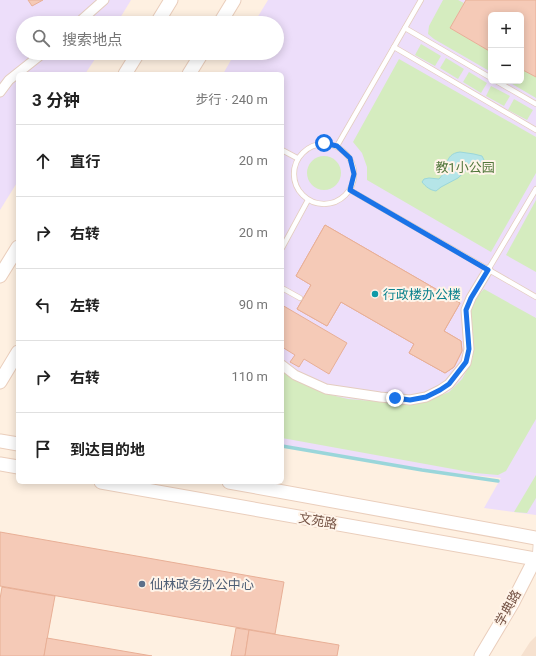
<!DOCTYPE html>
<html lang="zh">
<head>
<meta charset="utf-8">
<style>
  :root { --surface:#fff; --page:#f2f2f2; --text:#222; --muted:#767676; --line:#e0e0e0 }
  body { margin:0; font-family:Roboto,"Noto Sans SC",sans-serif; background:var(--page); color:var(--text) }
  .controls { position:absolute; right:12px; top:12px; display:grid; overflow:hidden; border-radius:6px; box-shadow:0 2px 10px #0003 }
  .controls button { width:36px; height:36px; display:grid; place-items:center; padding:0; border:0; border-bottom:1px solid var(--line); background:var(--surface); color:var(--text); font:20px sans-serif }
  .stop { position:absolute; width:12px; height:12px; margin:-9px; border:3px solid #1a73e8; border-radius:50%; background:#fff }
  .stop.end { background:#1a73e8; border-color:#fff; box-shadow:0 1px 4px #0008 }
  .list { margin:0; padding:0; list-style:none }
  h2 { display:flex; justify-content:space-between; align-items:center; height:52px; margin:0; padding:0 16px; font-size:17px }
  h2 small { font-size:13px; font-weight:400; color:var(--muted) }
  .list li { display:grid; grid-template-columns:26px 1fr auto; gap:12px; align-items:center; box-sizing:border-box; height:72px; padding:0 16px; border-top:1px solid var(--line) }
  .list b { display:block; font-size:15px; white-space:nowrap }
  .list em { font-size:13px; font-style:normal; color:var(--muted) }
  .icon { flex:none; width:22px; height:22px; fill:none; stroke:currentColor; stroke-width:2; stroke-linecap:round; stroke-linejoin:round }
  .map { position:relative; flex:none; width:536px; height:656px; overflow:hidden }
  .search { position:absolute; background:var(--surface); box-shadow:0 2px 10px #0003; left:16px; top:16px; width:268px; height:44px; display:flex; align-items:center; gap:10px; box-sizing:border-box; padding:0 14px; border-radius:22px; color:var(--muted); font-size:15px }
  .panel { position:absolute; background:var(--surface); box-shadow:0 2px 10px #0003; left:16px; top:72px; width:268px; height:412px; border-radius:6px }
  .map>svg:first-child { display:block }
  .residential { fill:#f6e1cf }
  .education { fill:#eddefa; fill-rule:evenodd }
  .green { fill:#d5ecbf }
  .water { fill:#b5e5e8; stroke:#9ad6da }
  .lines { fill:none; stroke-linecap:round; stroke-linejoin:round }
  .stream { stroke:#9ad6da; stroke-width:3.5 }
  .building { fill:#f5cab7; stroke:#e8af96 }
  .lane-casing { stroke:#e4cdbf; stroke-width:6 }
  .street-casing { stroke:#e4cdbf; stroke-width:11 }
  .secondary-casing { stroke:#eacebc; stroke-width:15 }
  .lane { stroke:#fff; stroke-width:4.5 }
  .street { stroke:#fff; stroke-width:9 }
  .secondary { stroke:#fff; stroke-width:13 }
  .route { stroke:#1a73e8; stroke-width:5 }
  .culture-dot { fill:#0f9aa8; stroke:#fff4e9; stroke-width:1.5 }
  .service-dot { fill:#5c6f8a; stroke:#fff4e9; stroke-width:1.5 }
  .labels { text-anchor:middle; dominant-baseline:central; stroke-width:4; stroke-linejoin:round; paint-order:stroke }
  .park-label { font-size:13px; fill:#52773c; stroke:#fff4e9 }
  .culture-label { font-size:13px; fill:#0d838f; stroke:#fff4e9; text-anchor:start }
  .street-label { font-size:13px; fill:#765446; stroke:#fff4e9 }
  .service-label { font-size:13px; fill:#4e5e75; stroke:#fff4e9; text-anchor:start }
</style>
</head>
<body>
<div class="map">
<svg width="536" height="656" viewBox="0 0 536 656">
  <rect width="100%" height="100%" fill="#fef0e1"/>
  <path class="residential" d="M536 636V656H521L530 642Z"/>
  <g class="education">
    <path d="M0 0H131L117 23H23V53H99L85 74H18V181L0 210Z"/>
    <path d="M268 0H536V515L484 508 501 478 422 470 282 446V74H223L235 53H277V23H254ZM491 15H521V81H491Z"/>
  </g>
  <g class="green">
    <path d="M443 0H458L464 3 450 28 491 52V72L434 39 428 34 429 26Z"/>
    <path d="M421 44 441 56 435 66 415 55Z"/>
    <path d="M446 58 464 69 458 79 440 68Z"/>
    <path d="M399 59 536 137V173L491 252 367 180V167L362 153 353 142Z"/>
    <path d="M521 69 536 77V98L507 81H521Z"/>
    <path d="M469 72 487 83 481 93 463 82Z"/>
    <path d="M491 86 510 96 504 106 486 96Z"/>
    <path d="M514 99 533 110 527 120 508 110Z"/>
    <circle cx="324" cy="173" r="17"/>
    <path d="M536 200V272L506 255Z"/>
    <path d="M484 289 536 318V419L506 471 498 475 475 473 282 438V371L323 393 348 399 407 404 429 400 449 392 462 379 472 361 474 346 469 323 470 316 472 306 479 294Z"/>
    <path d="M536 475V498L527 513 514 512Z"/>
  </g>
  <path class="water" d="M460 152 474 154 482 156 484 160 481 163 472 165 458 178 441 187 436 191C430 190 426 187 422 182L424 179 429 178 439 179C449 169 443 154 460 152Z"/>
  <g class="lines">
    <path class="stream" d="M282 446 422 470 498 481"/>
  </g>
  <g class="building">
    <path d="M28 0H43L32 6Z"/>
    <path d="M466 0H536V77L521 69V15H491V52L450 28Z"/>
    <path d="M325 225 460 303 444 331 461 341 462 351 454 367 445 373 409 353 414 344 341 302 327 326 297 309 311 285 296 276Z"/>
    <path d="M325 225 460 303 444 331 461 341 462 351 454 367 445 373 409 353 414 344 341 302 327 326 297 309 311 285 296 276Z"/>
    <path d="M282 305 347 343 329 374 304 359 299 367 290 362 295 355 282 347Z"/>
    <path d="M0 532 284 582 275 634 0 586Z"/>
    <path d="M2 587 55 596 44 656H0V599Z"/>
    <path d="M236 628 249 630 245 656H231Z"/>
    <path d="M249 630 339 645 337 656H245Z"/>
    <path d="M47 638 152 656H44Z"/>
  </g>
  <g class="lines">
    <g class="lane-casing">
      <g id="lane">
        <path d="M405 28 491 78"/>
        <path d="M394 47 536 130"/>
        <path d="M496 81 536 104"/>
        <circle cx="324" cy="174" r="30"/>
        <path d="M337 146 421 0"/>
        <path d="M282 150 297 158"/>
        <path d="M350 190 536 297"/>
        <path d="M282 248 308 200"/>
        <path d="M488 270 536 189"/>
        <path d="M282 288 300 298"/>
        <path d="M535 557 536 541"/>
      </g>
    </g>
    <g class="street-casing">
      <g id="street">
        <path d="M78 23 104 0"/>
        <path d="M0 92 9 80 43 53"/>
        <path d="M282 365 295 375 326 389 380 397 410 400 426 397 440 390 449 384 466 363 469 349 466 310 471 298 488 270"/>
      </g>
    </g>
    <g class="secondary-casing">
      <g id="secondary">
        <path d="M157 23 171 0"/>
        <path d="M220 23 234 0"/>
        <path d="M125 74 138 53"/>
        <path d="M189 74 202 53"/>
        <path d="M0 276 18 247"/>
        <path d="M0 382 18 352"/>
        <path d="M0 441 18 444"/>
        <path d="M0 464 18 467"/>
        <path d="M101 482 536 559"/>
        <path d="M229 482 536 538"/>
        <path d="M481 656 512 604 535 559"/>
      </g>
    </g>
    <use href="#lane" class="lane"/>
    <use href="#street" class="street"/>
    <use href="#secondary" class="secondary"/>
  </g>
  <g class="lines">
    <path class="route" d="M324 143 337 146 350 158 354 174 350 190 488 270 471 298 466 310 469 349 466 362 449 384 440 390 426 397 410 400 395 398"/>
  </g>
  <circle class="culture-dot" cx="375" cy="294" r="4"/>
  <circle class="service-dot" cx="142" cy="584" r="4"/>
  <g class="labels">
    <g class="park-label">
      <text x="465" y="167">教1小公园</text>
    </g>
    <g class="culture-label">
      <text x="383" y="294">行政楼办公楼</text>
    </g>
    <g class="street-label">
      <text transform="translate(318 521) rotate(10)">文苑路</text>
      <text transform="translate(508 608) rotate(-61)">学典路</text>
    </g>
    <g class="service-label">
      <text x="150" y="584">仙林政务办公中心</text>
    </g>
  </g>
</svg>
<div class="controls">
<button>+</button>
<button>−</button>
</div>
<div class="stop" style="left:324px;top:143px"></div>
<div class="stop end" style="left:395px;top:398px"></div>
<div class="search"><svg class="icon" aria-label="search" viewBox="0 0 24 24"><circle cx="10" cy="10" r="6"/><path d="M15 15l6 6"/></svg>搜索地点</div>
<section class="panel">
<h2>3 分钟<small>步行 · 240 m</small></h2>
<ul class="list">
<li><svg class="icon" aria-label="ahead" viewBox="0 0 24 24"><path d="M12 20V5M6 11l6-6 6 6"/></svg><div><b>直行</b></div><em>20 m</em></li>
<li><svg class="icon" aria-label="right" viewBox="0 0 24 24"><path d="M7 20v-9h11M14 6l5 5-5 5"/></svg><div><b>右转</b></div><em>20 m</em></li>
<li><svg class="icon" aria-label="left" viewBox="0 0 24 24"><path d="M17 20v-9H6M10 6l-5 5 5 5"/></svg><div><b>左转</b></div><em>90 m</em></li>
<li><svg class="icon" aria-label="right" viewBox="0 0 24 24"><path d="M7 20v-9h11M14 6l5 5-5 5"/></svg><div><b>右转</b></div><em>110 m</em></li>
<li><svg class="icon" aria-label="arrive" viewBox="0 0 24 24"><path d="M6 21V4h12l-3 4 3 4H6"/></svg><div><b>到达目的地</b></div></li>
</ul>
</section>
</div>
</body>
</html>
